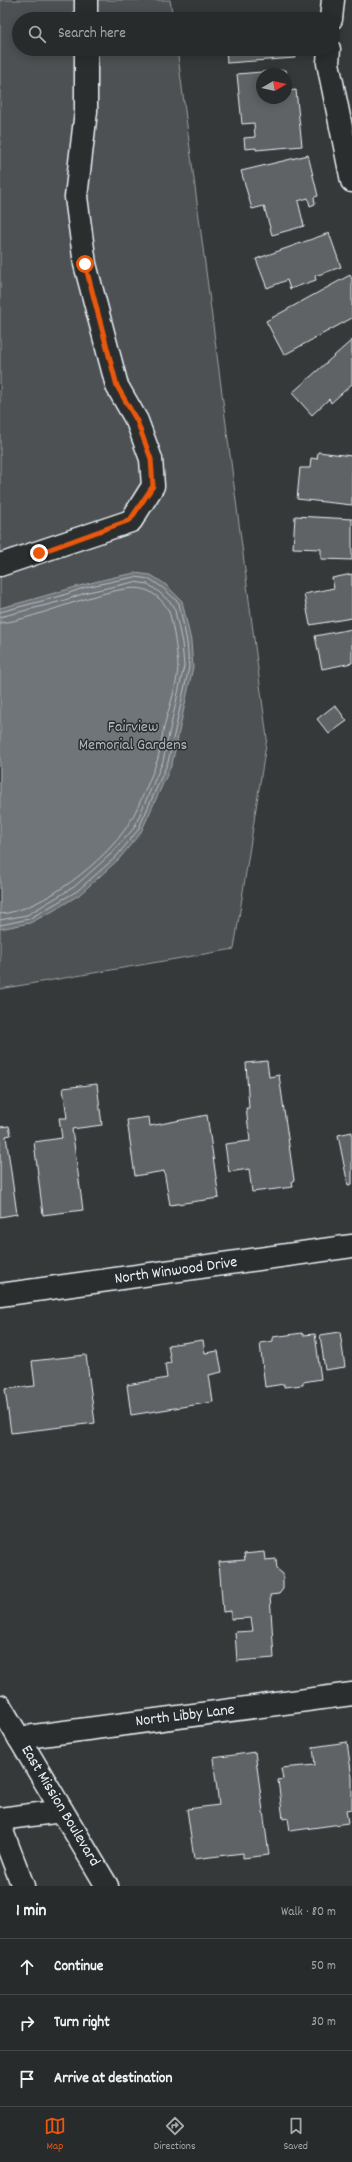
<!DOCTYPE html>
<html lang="en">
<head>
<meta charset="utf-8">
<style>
  :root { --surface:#282b2c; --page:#303334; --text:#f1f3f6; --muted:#a5a7a9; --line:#444748; --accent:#ea580c }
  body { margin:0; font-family:Dekko,sans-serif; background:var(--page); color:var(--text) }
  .compass { position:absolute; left:256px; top:68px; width:36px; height:36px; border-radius:50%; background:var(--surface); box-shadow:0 2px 10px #0003; rotate:81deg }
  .stop { position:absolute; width:12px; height:12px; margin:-9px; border:3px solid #ea580c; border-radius:50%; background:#fff }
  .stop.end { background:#ea580c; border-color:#fff; box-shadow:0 1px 4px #0008 }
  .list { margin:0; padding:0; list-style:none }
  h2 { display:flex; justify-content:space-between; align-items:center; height:52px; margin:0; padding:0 16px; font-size:17px }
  h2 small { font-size:13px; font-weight:400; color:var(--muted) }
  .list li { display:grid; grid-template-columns:26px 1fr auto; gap:12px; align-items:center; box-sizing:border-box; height:56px; padding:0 16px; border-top:1px solid var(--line) }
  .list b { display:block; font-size:15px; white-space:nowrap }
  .list em { font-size:13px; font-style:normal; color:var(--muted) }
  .icon { flex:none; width:22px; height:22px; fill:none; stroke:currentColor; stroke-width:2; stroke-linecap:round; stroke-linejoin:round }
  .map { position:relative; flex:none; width:352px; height:1886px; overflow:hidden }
  .search { position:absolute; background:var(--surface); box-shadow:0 2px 10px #0003; left:12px; right:12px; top:12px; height:44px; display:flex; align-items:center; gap:10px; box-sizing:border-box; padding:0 14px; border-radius:22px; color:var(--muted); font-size:15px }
  .sheet { height:220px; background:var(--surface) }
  nav { display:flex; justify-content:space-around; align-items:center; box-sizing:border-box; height:56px; border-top:1px solid var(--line); background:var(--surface); font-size:11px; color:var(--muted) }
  nav a { display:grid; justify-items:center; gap:2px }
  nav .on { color:var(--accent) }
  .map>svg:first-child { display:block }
  .green { fill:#4d5152; stroke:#9aa1a5 }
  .water { fill:#707579; stroke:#a0a7ac }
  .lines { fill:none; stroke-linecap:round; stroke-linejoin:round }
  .shore { stroke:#b8bfc5; stroke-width:1 }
  .building { fill:#5f6365; stroke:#e8f1f8; fill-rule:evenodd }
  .minor-casing { stroke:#e8f1f8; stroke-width:25 }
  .major-casing { stroke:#e8f1f8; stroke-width:25 }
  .minor { stroke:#2a2d2e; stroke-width:22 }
  .major { stroke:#2a2d2e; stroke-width:22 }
  .route { stroke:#ea580c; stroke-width:5 }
  .labels { text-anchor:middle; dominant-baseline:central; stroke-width:3; stroke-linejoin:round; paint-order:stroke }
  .park-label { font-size:16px; fill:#b2b9be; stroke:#2a2d2e }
  .street-label { font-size:16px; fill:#e8f1f8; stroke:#2a2d2e }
</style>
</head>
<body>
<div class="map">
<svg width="352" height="1886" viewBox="0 0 352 1886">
  <rect width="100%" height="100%" fill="#35393a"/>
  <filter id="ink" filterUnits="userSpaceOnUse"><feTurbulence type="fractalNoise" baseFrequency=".025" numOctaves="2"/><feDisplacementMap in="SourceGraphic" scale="8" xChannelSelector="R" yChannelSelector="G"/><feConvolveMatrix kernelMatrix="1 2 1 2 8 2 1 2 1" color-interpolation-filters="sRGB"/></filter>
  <g filter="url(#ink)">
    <path class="green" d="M0 0H170L173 19H19V49H177L267 738 234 949 0 989Z"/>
    <path class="water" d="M135 573 151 575 165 584 182 601 191 641 193 667 172 764 141 832 119 859 79 895 53 911 30 923 0 929V608C45 597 89 581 135 573Z"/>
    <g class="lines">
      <g class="shore">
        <path d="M0 612 61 596 86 587 119 580 135 577 150 579 163 588 179 603 187 642 189 667 168 762 138 830 116 857 77 891 29 919 0 925"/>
        <path d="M0 617 62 601 88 592 134 582 148 584 159 592 174 606 182 643 184 666 163 761 134 828 112 853 74 887 27 915 0 920"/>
        <path d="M0 623C34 621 121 579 146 590 154 593 163 601 167 608 172 613 178 658 178 667 177 686 170 704 165 723 162 734 161 746 158 758 154 771 136 813 128 825 106 860 42 911 0 914"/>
      </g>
    </g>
    <g class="building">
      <path d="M226 49H294L295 58 227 63Z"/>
      <path d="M286 70 288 91 296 90 302 146 256 150V148L245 149 244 138 255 137 254 123 242 124 237 74ZM262 74H286V98H262Z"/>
      <path d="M308 155 318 196 314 197 315 204 310 206 308 198 298 201 304 226 272 235 264 206 252 209 241 171Z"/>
      <path d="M329 233 341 267 315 276 316 280 290 289 287 280 267 288 256 259Z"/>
      <path d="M350 275 352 279V318L284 355 266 321Z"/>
      <path d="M352 340V384L331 403 329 399 312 415 292 393Z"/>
      <path d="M318 452 352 456V505L297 499 300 468H310L311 458 317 459Z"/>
      <path d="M295 516 352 519V560L321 559V549L293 548Z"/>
      <path d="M352 574V618L310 625 304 594 334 588 332 578Z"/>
      <path d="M352 629V663L322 669 315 636Z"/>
      <path d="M335 705 347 721 329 734 317 719Z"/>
      <path d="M267 1061 269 1077 279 1075 294 1180 292 1181 293 1187 252 1192 249 1169 229 1172 225 1144 250 1141 246 1108H249L246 1063Z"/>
      <path d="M97 1084 102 1125 72 1129 83 1210 43 1215 34 1142 62 1138 59 1118H67L63 1088Z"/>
      <path d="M207 1115 219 1198 170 1205 164 1171 135 1176 127 1120 149 1117 150 1126Z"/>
      <path d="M9 1126 11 1135 6 1136 17 1214 0 1217V1127Z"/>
      <path d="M352 1132V1184L348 1185 338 1135Z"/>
      <path d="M340 1332 345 1367 325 1370 320 1335Z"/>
      <path d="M302 1333 303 1335 315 1334 321 1379 303 1382V1385L284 1387V1384L265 1387 260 1343 273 1341V1337Z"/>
      <path d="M203 1340 205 1353 218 1351 222 1372 209 1375 213 1402 131 1415 127 1385 167 1378 165 1364 171 1363 168 1345Z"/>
      <path d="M86 1355 95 1423 11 1433 5 1389 35 1386 32 1361Z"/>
      <path d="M264 1552 265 1560 276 1559 277 1569 283 1574V1589L279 1594 270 1595 274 1658 237 1661 235 1632 253 1631 251 1618 231 1619V1611L223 1612 219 1562 245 1560 244 1554Z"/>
      <path d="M347 1742 352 1778V1809L346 1810 348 1823 290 1831 288 1818 283 1819 278 1780 283 1779 281 1768 315 1765 313 1747Z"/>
      <path d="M255 1752 269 1855 243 1858V1853L194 1859 187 1809 219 1805 213 1758Z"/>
    </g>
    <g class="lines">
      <g class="minor-casing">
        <g id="minor">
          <path d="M86 0V19"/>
          <path d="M331 19 333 0"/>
          <path d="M329 49 328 63 352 181"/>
          <path d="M0 565 131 521 153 486 151 459 137 421 117 386 85 264 76 197 86 111V49"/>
          <path d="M0 1295 352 1246"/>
          <path d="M19 1738 352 1694"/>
          <path d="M0 1819 62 1811"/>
          <path d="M0 1826 23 1886"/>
        </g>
      </g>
      <g class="major-casing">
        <path id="major" d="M0 1706 107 1886"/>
      </g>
      <use href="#minor" class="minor"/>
      <use href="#major" class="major"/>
    </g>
  </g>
  <g class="lines" filter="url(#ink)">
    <path class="route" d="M39 553 130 520 153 486 151 459 137 421 117 386 85 264"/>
  </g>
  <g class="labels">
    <g class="park-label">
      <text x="133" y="727">Fairview<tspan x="133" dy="18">Memorial Gardens</tspan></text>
    </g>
    <g class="street-label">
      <text transform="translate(176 1271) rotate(-8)">North Winwood Drive</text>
      <text transform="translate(185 1716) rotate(-7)">North Libby Lane</text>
      <text transform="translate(60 1806) rotate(59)">East Mission Boulevard</text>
    </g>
  </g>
</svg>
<svg class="compass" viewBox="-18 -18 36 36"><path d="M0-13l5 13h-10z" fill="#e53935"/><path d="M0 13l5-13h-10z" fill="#a5a7a9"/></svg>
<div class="stop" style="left:85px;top:264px"></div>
<div class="stop end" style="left:39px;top:553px"></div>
<div class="search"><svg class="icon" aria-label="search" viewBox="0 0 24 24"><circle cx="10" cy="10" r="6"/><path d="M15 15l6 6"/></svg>Search here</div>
</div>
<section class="sheet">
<h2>1 min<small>Walk · 80 m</small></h2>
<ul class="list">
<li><svg class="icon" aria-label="ahead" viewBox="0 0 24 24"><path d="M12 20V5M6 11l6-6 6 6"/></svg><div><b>Continue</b></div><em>50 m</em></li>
<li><svg class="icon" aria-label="right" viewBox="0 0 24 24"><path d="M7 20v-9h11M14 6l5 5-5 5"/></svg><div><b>Turn right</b></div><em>30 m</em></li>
<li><svg class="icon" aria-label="arrive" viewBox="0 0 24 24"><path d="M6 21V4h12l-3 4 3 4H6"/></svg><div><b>Arrive at destination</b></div></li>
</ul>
</section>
<nav>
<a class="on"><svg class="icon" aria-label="map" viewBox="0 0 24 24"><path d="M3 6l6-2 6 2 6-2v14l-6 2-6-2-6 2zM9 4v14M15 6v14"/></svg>Map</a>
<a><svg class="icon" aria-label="directions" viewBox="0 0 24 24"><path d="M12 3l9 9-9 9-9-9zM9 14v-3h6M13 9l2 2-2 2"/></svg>Directions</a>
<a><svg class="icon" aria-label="saved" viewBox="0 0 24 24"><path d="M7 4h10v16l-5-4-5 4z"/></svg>Saved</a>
</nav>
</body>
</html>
